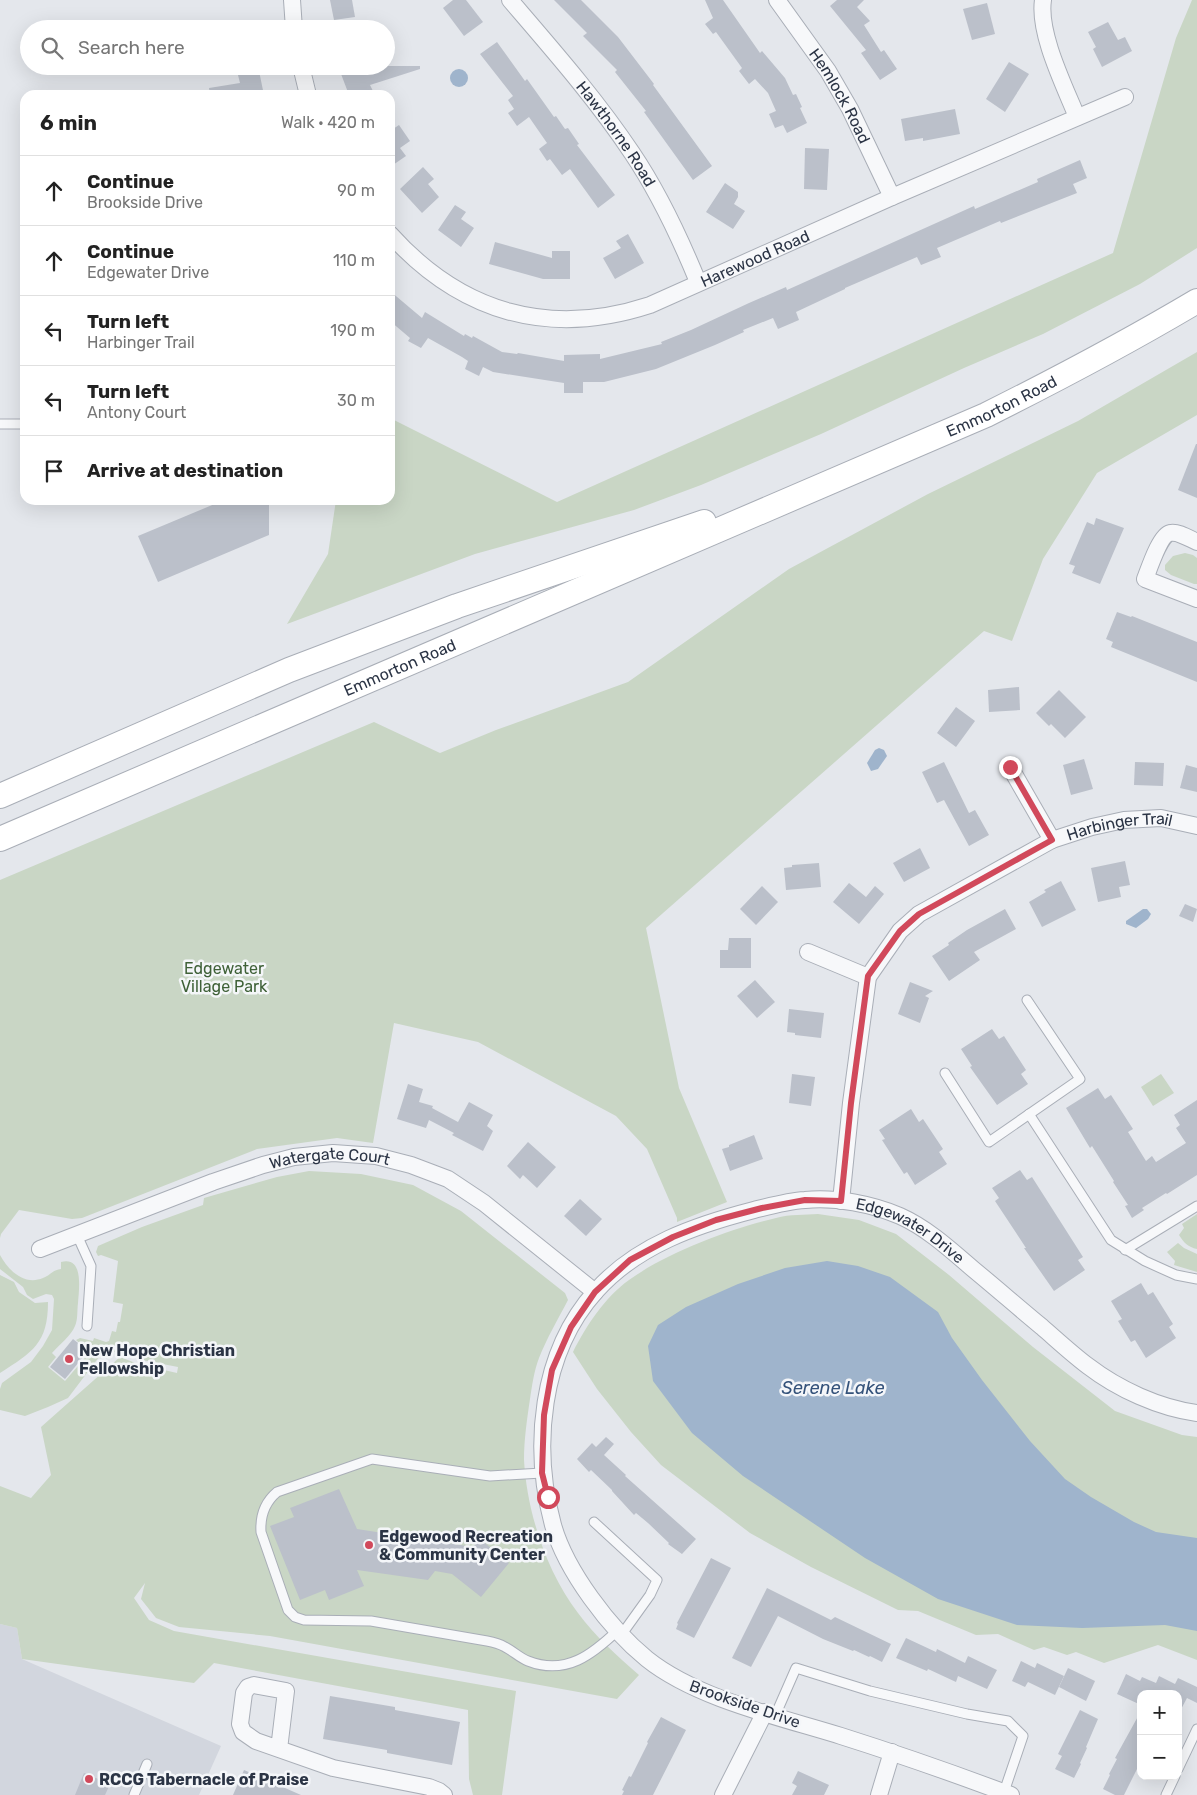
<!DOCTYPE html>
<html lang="en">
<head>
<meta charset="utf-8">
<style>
  :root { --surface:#fff; --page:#f6f6f6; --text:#222; --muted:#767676; --line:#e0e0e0 }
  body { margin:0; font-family:Rubik,sans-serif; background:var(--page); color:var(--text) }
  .controls { position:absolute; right:15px; bottom:15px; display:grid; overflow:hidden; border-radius:10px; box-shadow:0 5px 20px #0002 }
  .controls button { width:45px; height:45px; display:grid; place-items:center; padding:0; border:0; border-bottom:1px solid var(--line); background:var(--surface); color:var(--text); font:25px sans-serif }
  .stop { position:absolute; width:15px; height:15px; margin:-11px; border:4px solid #d1495b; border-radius:50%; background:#fff }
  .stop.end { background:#d1495b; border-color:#fff; box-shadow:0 1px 5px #0008 }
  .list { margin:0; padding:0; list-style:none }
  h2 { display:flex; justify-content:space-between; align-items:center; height:65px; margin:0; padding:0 20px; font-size:21px }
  h2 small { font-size:16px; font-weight:400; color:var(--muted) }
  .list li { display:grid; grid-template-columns:32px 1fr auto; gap:15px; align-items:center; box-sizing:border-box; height:70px; padding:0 20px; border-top:1px solid var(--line) }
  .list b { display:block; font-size:19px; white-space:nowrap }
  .list p { margin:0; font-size:16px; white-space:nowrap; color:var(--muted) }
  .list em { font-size:16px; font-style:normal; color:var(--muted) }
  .icon { flex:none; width:28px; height:28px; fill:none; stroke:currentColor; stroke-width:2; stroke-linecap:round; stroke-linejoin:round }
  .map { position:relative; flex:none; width:1197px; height:1795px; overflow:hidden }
  .search { position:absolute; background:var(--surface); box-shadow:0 5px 20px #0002; left:20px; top:20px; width:375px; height:55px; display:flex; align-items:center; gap:12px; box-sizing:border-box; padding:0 18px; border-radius:28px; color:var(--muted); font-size:19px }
  .panel { position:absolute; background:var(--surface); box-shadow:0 5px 20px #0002; left:20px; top:90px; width:375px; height:415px; border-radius:15px }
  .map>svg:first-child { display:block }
  .built { fill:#d2d6de }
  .green { fill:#c9d6c5 }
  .water { fill:#9fb4cc }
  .building { fill:#bbc0ca }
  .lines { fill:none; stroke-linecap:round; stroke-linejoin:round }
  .lane-casing { stroke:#a9aeb7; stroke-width:11 }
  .street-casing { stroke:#a9aeb7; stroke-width:18 }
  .secondary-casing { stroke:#a9aeb7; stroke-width:26 }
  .lane { stroke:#f7f8fa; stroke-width:9 }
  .street { stroke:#f7f8fa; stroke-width:16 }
  .secondary { stroke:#fff; stroke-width:24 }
  .route { stroke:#d1495b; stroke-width:6 }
  .poi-dot { fill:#d1495b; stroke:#f4f6f9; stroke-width:2 }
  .labels { text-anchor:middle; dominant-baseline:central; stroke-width:5; stroke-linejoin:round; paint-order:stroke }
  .street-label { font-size:16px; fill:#2b3445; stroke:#f4f6f9 }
  .park-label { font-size:16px; fill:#3f6138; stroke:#f4f6f9 }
  .poi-label { font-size:16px; font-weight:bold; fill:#2b3445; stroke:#f4f6f9; text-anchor:start }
  .water-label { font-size:18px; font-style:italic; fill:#34527a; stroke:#f4f6f9 }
</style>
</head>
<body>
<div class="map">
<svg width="1197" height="1795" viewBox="0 0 1197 1795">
  <rect width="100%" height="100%" fill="#e4e7ec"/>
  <path class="built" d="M0 1624 17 1628 22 1659 221 1746 199 1795H0Z"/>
  <g class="green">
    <path d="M1192 0H1197V248L1140 284 1043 334 964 368 821 434 701 485 634 510 475 554 287 624 328 554 336 500H390V418L557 502 1113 253 1176 38Z"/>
    <path d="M1197 352V415L1097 473 1043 559 1012 641 984 631 646 928 679 1088 727 1202 677 1222V1218L647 1149 616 1116 478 1042 394 1023 373 1143 337 1138 257 1149 82 1218 72 1219 19 1210 1 1234 0 1238V880L374 722 440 753 496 730 628 682 789 569 928 494 1078 421Z"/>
    <path d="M1185 553 1193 555 1197 558V584H1194L1171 575 1165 570V565L1173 556Z"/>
    <path d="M1161 1074 1174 1093 1153 1106 1141 1087Z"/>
    <path d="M309 1171 361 1174 413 1185 461 1211 565 1293 568 1300C558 1319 547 1338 539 1358 534 1371 532 1386 530 1399 527 1419 524 1440 524 1460 527 1512 546 1571 578 1613 595 1636 617 1656 639 1675L617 1699 270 1636 179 1627 156 1618 141 1599 145 1583 134 1598 149 1620 174 1631 516 1691 502 1795H473L469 1779 468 1710 214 1663 194 1683 22 1659 17 1628 0 1624V1486L31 1498 51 1475 41 1427 120 1357 138 1364 177 1373 178 1367 142 1360 127 1348 99 1357 68 1398 48 1407 25 1416 0 1410V1389L2 1383 31 1362 43 1346 52 1330 54 1299 52 1295 46 1294 33 1299 27 1295 23 1287 0 1269V1255C8 1270 24 1286 43 1278 51 1275 52 1270 61 1269V1262C84 1256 79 1289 78 1303 77 1310 78 1320 75 1326 71 1336 59 1345 52 1353L56 1357 48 1367 65 1381 90 1352 76 1340 80 1338 93 1341 94 1338 106 1342 109 1341 112 1331 116 1332 118 1322H120L123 1304 113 1302 118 1261 101 1255 98 1256 96 1252 98 1246 142 1227 203 1205 204 1198 277 1177Z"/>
    <path d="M818 1214 859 1220 896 1234 949 1275 1033 1347 1115 1411 1182 1435 1197 1437V1660L1158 1645 1104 1663 1076 1652 1067 1655 1044 1647 1034 1650 998 1634 976 1635 918 1611 898 1610 811 1567 750 1533 661 1465 631 1432 597 1389 573 1352C586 1326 605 1297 629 1280 668 1252 730 1229 776 1218 790 1214 805 1215 818 1214Z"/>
    <path d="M1197 1214V1249C1188 1247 1184 1243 1179 1235L1184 1228 1182 1224Z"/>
    <path d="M1178 1243 1184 1248 1197 1254V1272L1174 1265 1175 1261 1167 1252Z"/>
    <path d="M0 1275 14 1282 19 1292 35 1303 48 1302C48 1343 33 1352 0 1373Z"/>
  </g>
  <g class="water">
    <circle cx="459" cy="78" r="9"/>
    <path d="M879 748 884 750 887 756 878 769 871 771 867 763 875 750Z"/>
    <path d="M1143 909H1147L1151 914 1148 919 1136 928 1126 924V921Z"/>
    <path d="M827 1261 858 1266 890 1277 938 1312 952 1338 982 1380 1030 1441 1065 1479 1091 1497 1134 1522 1156 1532 1197 1538V1631L1165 1625 1082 1628 1017 1625 938 1599 865 1558 743 1476 692 1433 653 1381 648 1346 658 1325 686 1307 738 1284 785 1268Z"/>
  </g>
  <g class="building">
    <path d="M330 0H352L355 17 334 20Z"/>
    <path d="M453 0H466L483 22 464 36 443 8Z"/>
    <path d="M554 0H581L618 37 654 84 653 85 712 166 693 180 644 112 646 111 615 72 617 70 583 36 587 33Z"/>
    <path d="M705 0H723L760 53 762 51 785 78 793 95 796 94 802 107 800 108 807 123 787 133 783 125 775 128 769 114 776 111 768 93 755 79 749 84 739 71 742 68 716 32 713 34 705 24 713 18Z"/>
    <path d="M837 0H864L857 7 870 21 864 25 881 52 884 50 897 69 880 80 861 53 866 50 830 6Z"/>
    <path d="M987 3 995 34 972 40 963 9Z"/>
    <path d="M1108 22 1118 40 1125 37 1132 51 1102 67 1093 49 1096 47 1088 32Z"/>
    <path d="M497 42 525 81 527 79 554 117 556 116 565 129 568 128 579 144 577 145 615 195 598 208 570 169 562 175 550 159 547 161 539 149 547 143 529 117 517 126 508 113 514 109 508 100 513 96 480 54Z"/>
    <path d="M1009 62 1029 74 1005 112 986 99Z"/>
    <path d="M338 66H420V69L370 85 375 95H349Z"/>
    <path d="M259 71 264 95H210L209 88 240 83 238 75Z"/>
    <path d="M955 109 960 134 923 141V138L905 141 901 119Z"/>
    <path d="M399 125 410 141 400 148 406 156 390 167V131Z"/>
    <path d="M805 148 829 149 827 190 804 189Z"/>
    <path d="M1080 160 1087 178 1073 184 1077 193 1001 223 1000 221 937 248 941 257 921 265 917 257 845 288V289L796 312 799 320 778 329 773 318 743 330 744 332 715 345 656 369 604 382H583V393H564V383L493 372 483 367 479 376 465 369 468 361 462 357 428 338 421 348 408 341 410 338 390 321V291L422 318 425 312 464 336 465 334 472 338 473 336 502 352 517 354 518 353 564 361V355L600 354V359L662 344 661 342 691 330 749 303 786 287 787 290 974 206 975 209 1038 182 1037 179Z"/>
    <path d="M423 167 434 179 428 184 439 197 422 213 400 189Z"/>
    <path d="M725 183 738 192V197L734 204 745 211 733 229 706 212Z"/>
    <path d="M455 205 466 212 461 219 474 228 461 247 438 230Z"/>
    <path d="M628 234 644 263 615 279 603 258 621 248 616 241Z"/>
    <path d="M495 242 552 258V251H570V279H543L489 264Z"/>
    <path d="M1196 444H1197V498L1178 490Z"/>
    <path d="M217 500H269V535L158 582 138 536 217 503Z"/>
    <path d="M1096 518 1124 528 1100 584 1072 573 1075 566 1069 564 1087 522 1094 525Z"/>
    <path d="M1117 612 1131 617 1132 616 1197 642V682L1111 647 1113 642 1106 639Z"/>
    <path d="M1019 687 1020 710 989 712 988 690Z"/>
    <path d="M1059 690 1086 717 1065 738 1051 724 1049 726 1036 713Z"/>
    <path d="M956 707 975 721 956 747 937 733Z"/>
    <path d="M1084 759 1093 789 1071 795 1063 765Z"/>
    <path d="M944 762 969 813 975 810 989 835 969 846 944 800 937 803 922 772Z"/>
    <path d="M1135 762 1164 763 1163 786 1134 785Z"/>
    <path d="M1186 765 1197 768V792L1180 788Z"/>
    <path d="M920 848 930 868 904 882 893 863Z"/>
    <path d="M1125 861 1130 885 1119 887 1121 897 1098 902 1091 868Z"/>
    <path d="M819 863 821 887 786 890 784 868 792 867V865Z"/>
    <path d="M1061 881 1076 910 1042 927 1029 902 1046 892 1044 890Z"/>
    <path d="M849 883 866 897 875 886 884 894 859 924 833 902Z"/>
    <path d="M762 886 778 902 756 925 740 909Z"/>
    <path d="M1185 904 1197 909 1193 922 1179 916Z"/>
    <path d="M1005 909 1016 929 974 952 980 960 949 981 932 956 949 945 948 943 967 930Z"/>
    <path d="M729 938H751V968H720V950H728Z"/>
    <path d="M755 980 775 1002 757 1018 737 996Z"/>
    <path d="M910 982 933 991 925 996 929 998 920 1023 898 1014Z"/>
    <path d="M789 1009 824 1013 821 1038 795 1035V1033L787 1032Z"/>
    <path d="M992 1029 999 1039 1004 1036 1026 1070 1021 1074 1028 1084 997 1105 970 1067 972 1066 961 1049Z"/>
    <path d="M792 1074 815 1077 811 1106 789 1103Z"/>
    <path d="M408 1084 423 1089 419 1102 433 1106 432 1108 458 1122 469 1102 493 1115 487 1126 493 1131 483 1151 452 1135 454 1133 429 1120 426 1128 397 1119Z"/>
    <path d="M1098 1088 1105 1099 1111 1095 1133 1129 1128 1132 1146 1161 1152 1156 1156 1162 1186 1143 1176 1128 1180 1125 1174 1115 1197 1100V1175L1167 1194 1166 1193 1142 1208 1144 1210 1132 1218 1125 1206 1128 1205 1113 1182 1114 1181 1092 1146 1090 1148 1066 1108Z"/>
    <path d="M911 1109 919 1122 923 1119 943 1149 939 1152 947 1164 915 1185 907 1172 904 1174 882 1140 885 1139 879 1130Z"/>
    <path d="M754 1135 763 1159 730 1171 722 1149 729 1147V1145Z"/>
    <path d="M528 1142 556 1167 537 1188 523 1175 520 1179 507 1166Z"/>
    <path d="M1020 1170 1027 1180 1032 1177 1083 1257 1078 1260 1085 1270 1054 1291 1024 1248H1026L995 1201 999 1198 992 1188Z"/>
    <path d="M580 1199 602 1219 586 1236 564 1216Z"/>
    <path d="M1141 1283 1148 1295 1153 1292 1173 1324 1169 1327 1176 1338 1146 1358 1135 1340 1131 1342 1118 1321 1122 1319 1111 1301Z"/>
    <path d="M73 1339 88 1351 65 1379 50 1367Z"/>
    <path d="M606 1437 614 1444 604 1455 626 1475 625 1476 696 1539 682 1554 668 1544 669 1543 648 1523 636 1513 634 1515 612 1491V1490L591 1470 589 1472 577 1459 592 1443 596 1447Z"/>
    <path d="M339 1489 357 1529 473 1547 480 1539 509 1563 481 1597 452 1574 435 1571 428 1580 357 1570 364 1586 329 1600 325 1590 300 1600 270 1526 294 1517 290 1508Z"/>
    <path d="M711 1558 731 1568 694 1638 676 1629 678 1624 677 1623Z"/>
    <path d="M767 1588 831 1620 835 1617 891 1644 882 1662 870 1656 869 1657 854 1650 853 1651 823 1639 778 1616 751 1667 732 1658Z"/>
    <path d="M906 1638 936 1652 937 1649 965 1663 968 1656 997 1670 987 1689 958 1676 956 1682 928 1669 927 1671 896 1658Z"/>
    <path d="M1021 1661 1035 1668 1037 1663 1064 1676 1055 1695 1028 1682 1025 1687 1012 1681Z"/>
    <path d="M1068 1668 1095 1681 1086 1701 1059 1687Z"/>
    <path d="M1126 1674 1140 1681 1142 1677 1156 1683 1159 1676 1175 1684 1178 1678 1197 1687V1703L1187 1698 1178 1715V1694H1141V1705L1117 1694Z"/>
    <path d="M330 1696 395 1707V1710L460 1722 452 1765 387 1753V1750L323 1739Z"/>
    <path d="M1080 1710 1098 1719 1086 1747 1087 1748 1080 1763 1081 1764 1074 1778 1055 1769 1062 1756 1058 1754Z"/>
    <path d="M1141 1711V1761L1124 1795H1115L1103 1789 1110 1775 1109 1774 1117 1759 1115 1758Z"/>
    <path d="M661 1717 686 1730 653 1795H622L624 1791 622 1790 629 1776 631 1777 648 1743 647 1742Z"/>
    <path d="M244 1770 301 1795H233Z"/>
    <path d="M798 1771 829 1785 824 1795H792L797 1786 792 1783Z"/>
    <path d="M84 1773 110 1784 105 1795H75Z"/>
  </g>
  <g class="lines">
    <g class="lane-casing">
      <g id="lane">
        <path d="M0 424H25"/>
        <path d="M945 1073 989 1142 1080 1079 1027 1000"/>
        <path d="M1029 1114 1111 1240 1145 1261 1176 1275 1197 1279"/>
        <path d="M77 1235 91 1266 87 1326"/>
        <path d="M1125 1250 1197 1206"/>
        <path d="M542 1473 490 1476 372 1459 277 1492C264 1503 260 1516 261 1532L288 1610 295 1617 304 1620 371 1621 487 1641C493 1642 500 1644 505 1647 513 1651 520 1658 528 1661 566 1676 593 1654 618 1630"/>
        <path d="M594 1522 657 1580 650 1595 622 1634"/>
        <path d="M775 1716 796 1668 870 1691 967 1714 1008 1721 1023 1736 1004 1792"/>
        <path d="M1178 1769 1197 1729"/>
        <path d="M134 1795 147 1764"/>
        <path d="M1166 1795 1175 1776"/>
      </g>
    </g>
    <g class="street-casing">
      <g id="street">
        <path d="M292 0 294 29"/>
        <path id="s1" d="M510 0C552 49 596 99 632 153 659 193 680 238 698 282"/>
        <path id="s2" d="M777 0 828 71 850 109 892 197"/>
        <path d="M1043 0C1038 33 1064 85 1077 117"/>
        <path d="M301 66 308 95"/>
        <path id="s3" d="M390 234C461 313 549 338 650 305L892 197 1125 97"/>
        <path d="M1197 542C1190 539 1178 531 1170 533 1160 535 1149 569 1145 579L1197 599"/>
        <path d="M1010 767 1052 840"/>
        <path d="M808 952 868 977"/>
        <path id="s4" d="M841 1201 851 1103 868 977 900 931 919 914 1052 840 1092 827 1124 820 1161 818 1197 826"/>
        <path id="s5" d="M40 1249 213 1182 263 1165 294 1157 333 1153 376 1156 411 1165 448 1179 484 1203 595 1292"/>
        <path d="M279 1749 286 1691 254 1685 248 1687 244 1693 240 1724 243 1732 256 1741 333 1768 429 1787 439 1791 444 1795"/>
        <path d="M723 1795 765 1712"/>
        <path d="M879 1795 892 1752"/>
        <path id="s6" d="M1011 1795C955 1774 898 1754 841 1736 780 1717 697 1699 647 1659 610 1629 566 1571 553 1525 532 1448 540 1353 596 1291 637 1245 696 1225 754 1210 770 1206 788 1201 805 1200 836 1197 872 1204 900 1216 927 1228 951 1250 973 1269 996 1288 1019 1308 1042 1327 1057 1340 1072 1354 1088 1366 1118 1389 1159 1408 1197 1413"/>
      </g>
    </g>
    <g class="secondary-casing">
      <g id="secondary">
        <path d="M0 796 289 670 457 606 704 522"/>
        <path id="s7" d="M0 839 986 415C1058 379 1128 342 1197 301"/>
      </g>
    </g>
    <use href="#lane" class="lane"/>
    <use href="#street" class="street"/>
    <use href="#secondary" class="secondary"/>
  </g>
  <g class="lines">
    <path class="route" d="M548 1497 542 1473 544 1415 552 1370 571 1327 595 1292 630 1260 673 1237 716 1220 762 1208 805 1200 841 1201 851 1103 868 976 900 931 919 914 1052 840 1010 767"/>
  </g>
  <g class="poi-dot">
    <circle cx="69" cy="1359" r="5"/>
    <circle cx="369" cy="1545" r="5"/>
    <circle cx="89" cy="1779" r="5"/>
  </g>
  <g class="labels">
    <g class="street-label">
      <text stroke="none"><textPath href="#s2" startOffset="115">Hemlock Road</textPath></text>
      <text stroke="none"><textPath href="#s1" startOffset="171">Hawthorne Road</textPath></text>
      <text stroke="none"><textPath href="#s3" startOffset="402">Harewood Road</textPath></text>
      <text stroke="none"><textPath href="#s7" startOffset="1091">Emmorton Road</textPath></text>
      <text stroke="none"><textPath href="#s7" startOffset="435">Emmorton Road</textPath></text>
      <text stroke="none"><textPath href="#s4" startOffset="529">Harbinger Trail</textPath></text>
      <text stroke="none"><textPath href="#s5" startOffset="306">Watergate Court</textPath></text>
      <text stroke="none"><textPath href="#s6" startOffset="1148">Edgewater Drive</textPath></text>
      <text transform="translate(745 1704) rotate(19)">Brookside Drive</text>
    </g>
    <g class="park-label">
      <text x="224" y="968">Edgewater<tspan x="224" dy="18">Village Park</tspan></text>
    </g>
    <g class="poi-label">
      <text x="79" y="1350">New Hope Christian<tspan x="79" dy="18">Fellowship</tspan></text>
      <text x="379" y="1536">Edgewood Recreation<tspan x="379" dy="18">&amp; Community Center</tspan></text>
      <text x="99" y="1779">RCCG Tabernacle of Praise</text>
    </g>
    <g class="water-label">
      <text x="833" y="1388">Serene Lake</text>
    </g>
  </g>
</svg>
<div class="controls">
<button>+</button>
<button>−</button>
</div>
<div class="stop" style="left:548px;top:1497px"></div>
<div class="stop end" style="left:1010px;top:767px"></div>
<div class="search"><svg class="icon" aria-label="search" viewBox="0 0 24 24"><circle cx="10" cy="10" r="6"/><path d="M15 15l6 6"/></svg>Search here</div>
<section class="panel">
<h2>6 min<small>Walk · 420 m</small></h2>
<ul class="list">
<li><svg class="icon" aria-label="ahead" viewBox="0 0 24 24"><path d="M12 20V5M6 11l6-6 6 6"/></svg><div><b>Continue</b><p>Brookside Drive</p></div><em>90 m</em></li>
<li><svg class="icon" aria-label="ahead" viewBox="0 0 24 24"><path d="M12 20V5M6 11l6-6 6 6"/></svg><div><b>Continue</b><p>Edgewater Drive</p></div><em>110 m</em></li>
<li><svg class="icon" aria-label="left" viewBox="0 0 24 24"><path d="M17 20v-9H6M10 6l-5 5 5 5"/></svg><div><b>Turn left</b><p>Harbinger Trail</p></div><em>190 m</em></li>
<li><svg class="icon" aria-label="left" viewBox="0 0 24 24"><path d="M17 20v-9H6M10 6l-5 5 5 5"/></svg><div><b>Turn left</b><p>Antony Court</p></div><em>30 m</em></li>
<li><svg class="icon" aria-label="arrive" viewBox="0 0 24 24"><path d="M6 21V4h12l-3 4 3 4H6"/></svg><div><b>Arrive at destination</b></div></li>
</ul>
</section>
</div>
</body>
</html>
